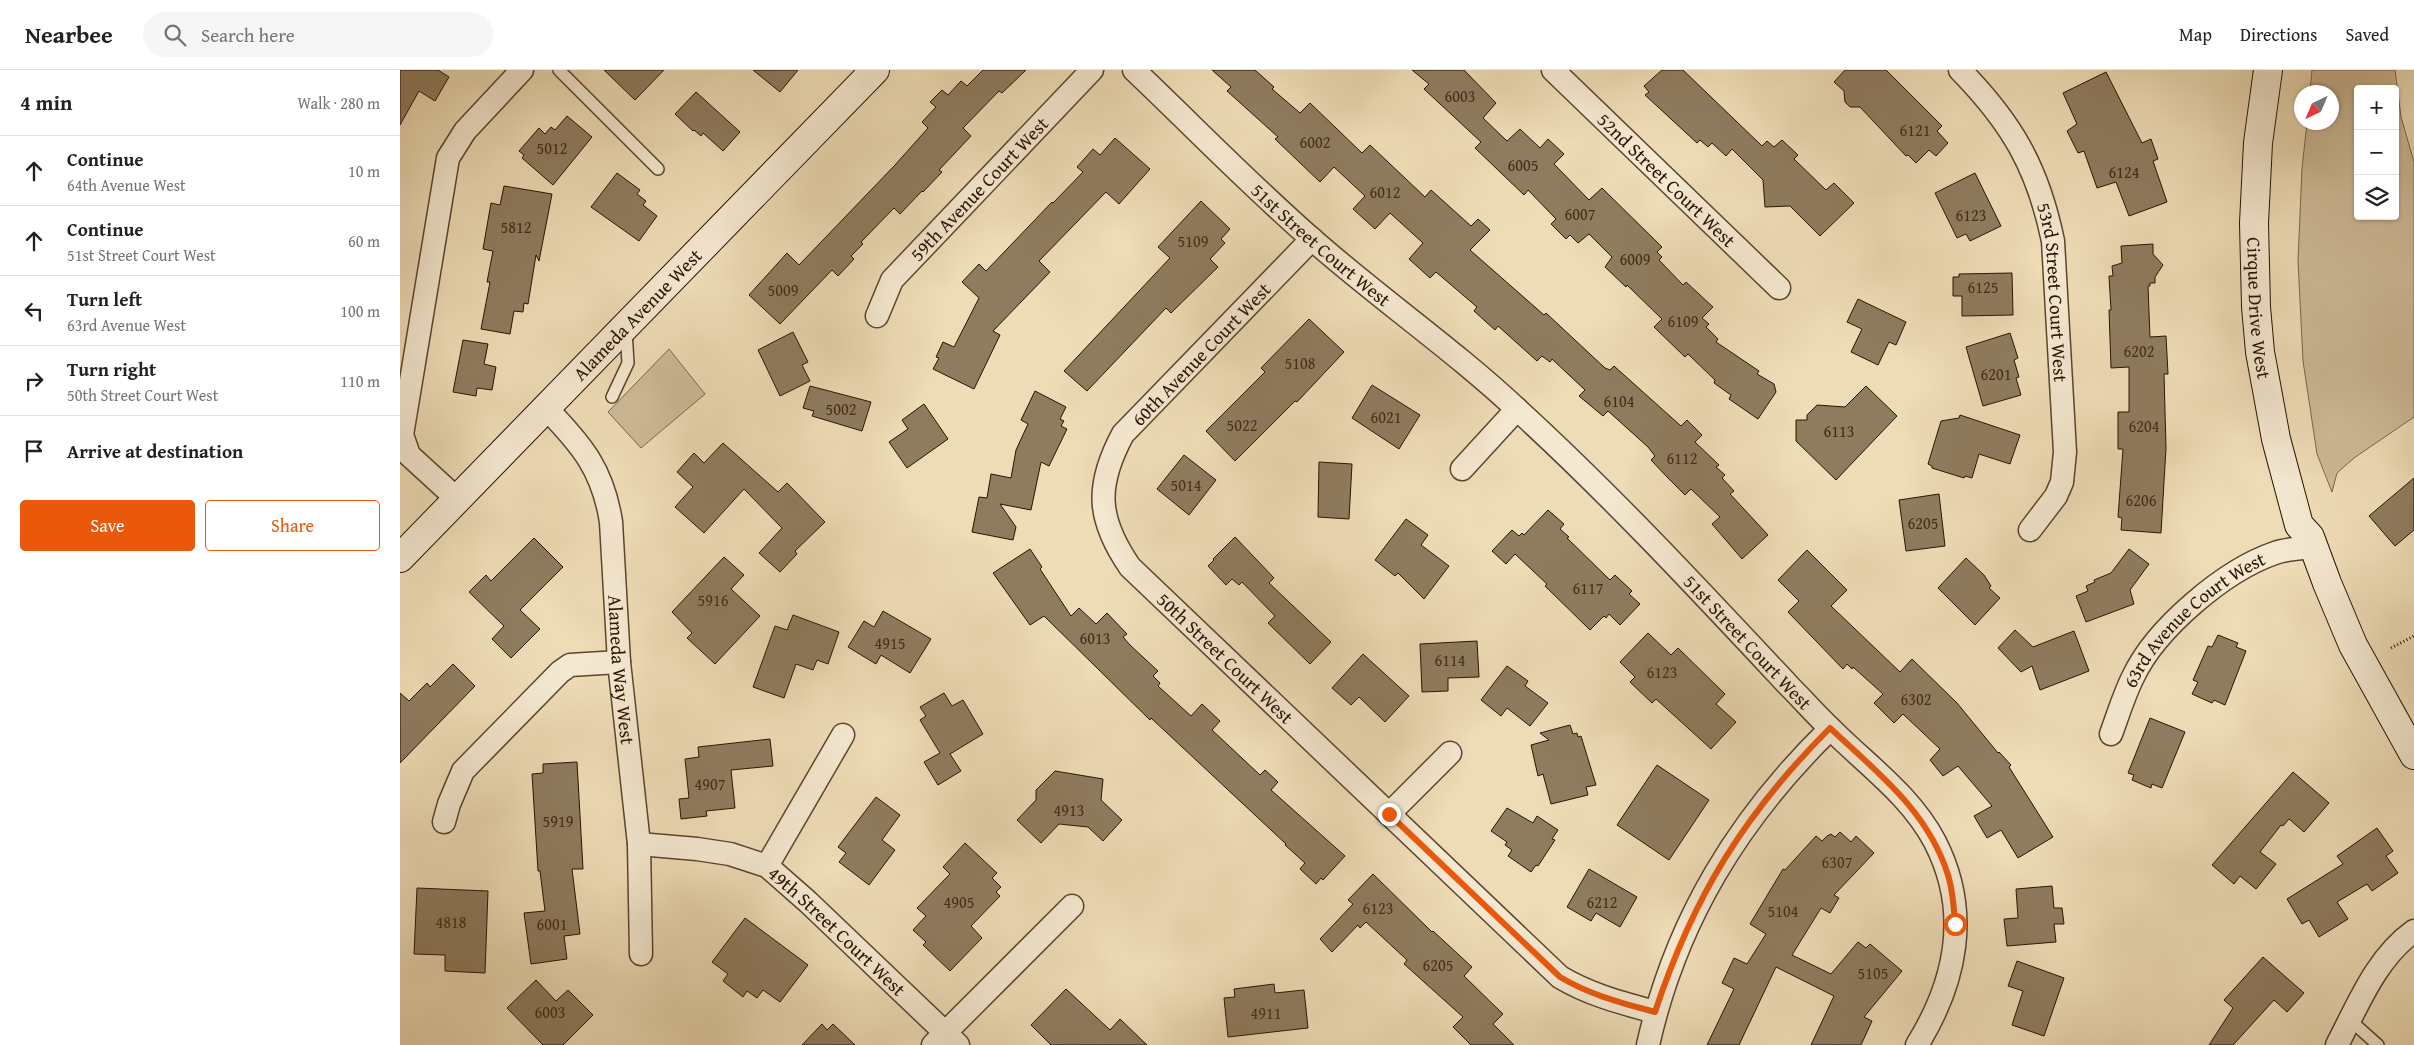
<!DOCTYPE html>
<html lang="en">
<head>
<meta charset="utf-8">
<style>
  :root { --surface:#fff; --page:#f6f6f6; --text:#202124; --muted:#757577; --line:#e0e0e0; --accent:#ea580c }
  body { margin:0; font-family:"Gentium Book Plus",serif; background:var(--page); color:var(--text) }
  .controls { position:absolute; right:15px; top:15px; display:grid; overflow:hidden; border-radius:5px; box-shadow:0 1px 4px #0004 }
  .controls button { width:45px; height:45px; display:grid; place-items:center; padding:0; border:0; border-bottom:1px solid var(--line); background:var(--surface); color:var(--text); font:25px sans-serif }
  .compass { position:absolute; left:1894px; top:15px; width:45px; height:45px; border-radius:50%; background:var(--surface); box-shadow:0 1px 4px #0004; rotate:224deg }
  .stop { position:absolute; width:15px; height:15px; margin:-11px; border:4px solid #ea580c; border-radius:50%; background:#fff }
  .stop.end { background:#ea580c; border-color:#fff; box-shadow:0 1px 5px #0008 }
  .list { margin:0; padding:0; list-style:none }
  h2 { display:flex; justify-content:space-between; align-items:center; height:65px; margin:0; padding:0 20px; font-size:21px }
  h2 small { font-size:16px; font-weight:400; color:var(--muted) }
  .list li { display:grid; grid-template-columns:32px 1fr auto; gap:15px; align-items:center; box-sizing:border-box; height:70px; padding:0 20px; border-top:1px solid var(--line) }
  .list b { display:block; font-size:19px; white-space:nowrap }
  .list p { margin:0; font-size:16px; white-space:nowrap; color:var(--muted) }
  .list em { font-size:16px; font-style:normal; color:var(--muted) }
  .actions { display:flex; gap:10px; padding:15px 20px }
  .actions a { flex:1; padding:11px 0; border:1px solid var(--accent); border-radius:5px; text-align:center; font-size:18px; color:var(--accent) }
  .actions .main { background:var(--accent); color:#fff }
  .icon { flex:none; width:28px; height:28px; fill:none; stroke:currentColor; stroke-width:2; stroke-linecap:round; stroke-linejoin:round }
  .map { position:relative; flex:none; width:2014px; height:975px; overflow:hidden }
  header { display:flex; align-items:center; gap:30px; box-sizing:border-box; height:70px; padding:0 25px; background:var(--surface); border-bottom:1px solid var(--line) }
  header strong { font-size:24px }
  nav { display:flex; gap:28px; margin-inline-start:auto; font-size:18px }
  .search { width:350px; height:45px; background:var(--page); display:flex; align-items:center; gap:12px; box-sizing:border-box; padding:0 18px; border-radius:28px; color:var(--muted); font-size:19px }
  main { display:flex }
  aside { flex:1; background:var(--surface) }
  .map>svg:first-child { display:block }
  .green { fill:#cdba97; stroke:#7b664c; fill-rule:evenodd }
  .building { fill:#8f7c5f; stroke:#291301 }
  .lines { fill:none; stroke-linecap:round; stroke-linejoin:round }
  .lane-casing { stroke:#5a452e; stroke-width:14 }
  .street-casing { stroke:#5a452e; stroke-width:25 }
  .secondary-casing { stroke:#291301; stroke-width:30 }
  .path { stroke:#291301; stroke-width:3; stroke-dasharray:1 2.5; stroke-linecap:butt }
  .lane { stroke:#f4e8d0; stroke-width:11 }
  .street { stroke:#f4e8d0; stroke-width:22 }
  .secondary { stroke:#f4e8d0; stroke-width:28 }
  .route { stroke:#ea580c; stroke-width:6 }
  .labels { text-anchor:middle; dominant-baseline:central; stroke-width:5; stroke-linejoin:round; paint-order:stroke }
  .number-label { font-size:16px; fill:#422d18 }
  .street-label { font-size:19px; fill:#291301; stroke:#f4e8d0 }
</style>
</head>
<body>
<header>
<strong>Nearbee</strong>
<div class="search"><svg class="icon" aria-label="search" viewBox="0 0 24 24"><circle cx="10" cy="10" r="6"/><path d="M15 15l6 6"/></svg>Search here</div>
<nav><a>Map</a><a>Directions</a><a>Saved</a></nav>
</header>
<main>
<aside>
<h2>4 min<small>Walk · 280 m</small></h2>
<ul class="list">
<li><svg class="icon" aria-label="ahead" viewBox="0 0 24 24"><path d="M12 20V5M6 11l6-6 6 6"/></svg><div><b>Continue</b><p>64th Avenue West</p></div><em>10 m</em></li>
<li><svg class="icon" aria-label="ahead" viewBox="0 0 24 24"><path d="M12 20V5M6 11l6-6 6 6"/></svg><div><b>Continue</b><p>51st Street Court West</p></div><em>60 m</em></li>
<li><svg class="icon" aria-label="left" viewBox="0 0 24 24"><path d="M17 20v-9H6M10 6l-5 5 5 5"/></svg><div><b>Turn left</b><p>63rd Avenue West</p></div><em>100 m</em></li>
<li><svg class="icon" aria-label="right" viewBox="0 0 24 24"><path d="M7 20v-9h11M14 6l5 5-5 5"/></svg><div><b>Turn right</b><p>50th Street Court West</p></div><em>110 m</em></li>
<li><svg class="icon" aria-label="arrive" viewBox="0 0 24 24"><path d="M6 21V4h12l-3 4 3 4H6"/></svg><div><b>Arrive at destination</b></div></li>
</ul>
<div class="actions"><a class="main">Save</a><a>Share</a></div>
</aside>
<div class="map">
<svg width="2014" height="975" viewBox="0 0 2014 975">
  <rect width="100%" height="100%" fill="#eedcb6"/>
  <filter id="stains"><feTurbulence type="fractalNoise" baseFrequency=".004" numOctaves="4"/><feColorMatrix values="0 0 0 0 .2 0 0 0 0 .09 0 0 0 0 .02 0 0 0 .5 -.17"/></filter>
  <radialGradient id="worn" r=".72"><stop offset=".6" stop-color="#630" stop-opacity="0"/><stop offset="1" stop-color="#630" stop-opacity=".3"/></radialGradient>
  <g class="green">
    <path d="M1912 0H1995L2001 47 2014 92V347L1954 388 1937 403 1932 422 1917 384 1903 291 1898 191 1902 98 1907 53 1932 52V22H1910ZM1958 19H1995V146H1958Z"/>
    <path d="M269 279 305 324 241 378 208 342Z"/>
  </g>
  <g class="building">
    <path d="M0 0H38L49 7 35 31 19 21 0 55Z"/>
    <path d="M204 0H264L235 30Z"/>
    <path d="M353 0H398L380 22Z"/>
    <path d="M583 0H626L602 23 599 21 563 58 571 66 539 100 542 102 523 122 522 121 500 144 494 138 461 172 463 174 451 186 454 189 438 206 432 200 380 254 349 225 387 183 399 195 495 95 528 58 522 52 536 37 530 32 542 20 548 25 561 11 567 16Z"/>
    <path d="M812 0H855L874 17 872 19 900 43 910 33 962 83 970 75 1025 127 1031 120 1071 156 1078 149 1090 160 1070 180 1144 245 1146 243 1205 298 1210 300 1214 296 1281 356 1287 350 1302 365 1295 372 1319 395 1316 397 1325 405 1322 408 1334 421 1330 424 1368 465 1342 489 1312 454 1320 447 1291 419 1285 425 1268 408 1251 390 1255 386 1248 377 1208 341 1203 346 1179 326 1185 320 1152 289 1150 292 1142 286 1137 291 1098 256 1095 260 1074 241 1077 237 1036 202 1030 208 1009 189 1023 173 990 143 975 159 953 139 965 126 934 97 920 112 875 69 878 67 827 21 831 17Z"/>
    <path d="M1012 0H1064L1096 33 1083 48 1107 71 1120 59 1140 78 1148 69 1164 84 1154 94 1189 130 1202 118 1262 177 1257 182 1262 187 1259 190 1283 215 1286 212 1313 237 1302 248 1309 254 1306 257 1318 269 1316 272 1359 301 1357 304 1374 314 1376 322 1358 349 1329 329 1331 325 1314 313 1315 310 1288 284 1285 287 1254 257 1262 249 1227 215 1226 217 1205 197 1212 187 1189 164 1178 173 1170 165 1166 169 1151 154 1156 149 1128 120 1124 125 1075 78 1081 72 1024 19 1029 14Z"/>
    <path d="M1262 0H1283L1362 76 1367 71 1374 77 1382 70 1398 85 1394 89 1426 120 1434 113 1454 133 1420 166 1390 136 1365 137 1363 110 1332 79 1326 86 1312 73 1308 77 1300 70 1297 73 1245 25 1249 22 1244 16Z"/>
    <path d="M1445 0H1486L1542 56 1537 61 1548 73 1536 86 1529 80 1516 93 1508 85 1506 86 1460 37H1450L1445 32 1444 21 1434 12Z"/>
    <path d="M1706 2 1742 73 1751 69 1758 89 1753 91 1767 132 1729 146 1716 112 1697 118 1684 81 1678 83 1667 61 1677 54 1663 23Z"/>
    <path d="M296 22 340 62 323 81 303 63 301 66 294 60 293 61 275 44Z"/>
    <path d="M167 46 192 67 153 115 122 88 124 85 119 81 139 58 145 64 151 57 155 60Z"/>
    <path d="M715 68 750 99 719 134 706 122 639 191 650 202 593 261 600 265 574 319 533 299 539 288 536 287 543 272 554 277 579 228 562 212 579 194 586 201 652 132 653 133 683 102 677 97 693 79 700 85Z"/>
    <path d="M217 103 240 120 237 124 246 131 243 135 257 146 239 171 191 137Z"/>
    <path d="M1575 103 1601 156 1570 171 1566 164 1557 168 1535 123Z"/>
    <path d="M104 116 152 124 139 191 136 185 128 234 124 233 123 242 114 241 110 264 81 259 90 212H87L93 181 83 179 91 133 100 135Z"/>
    <path d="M801 131 830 159 821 169 825 173 810 189 818 197 771 243 766 238 687 321 664 301 770 188 758 177Z"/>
    <path d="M1753 174V184L1763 195 1755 207V213H1750V216H1748L1750 267 1766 266 1768 304H1764L1766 378 1761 463 1721 460 1722 448 1718 447 1723 379H1718V342H1729V297L1711 298 1709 240H1711L1709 206H1713L1712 196 1722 193 1721 176Z"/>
    <path d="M1612 203 1613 245 1562 246V226H1553V207H1559V204Z"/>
    <path d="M1458 229 1506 252 1496 275 1489 272 1478 295 1451 282 1462 259 1447 252Z"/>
    <path d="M909 249 944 282 897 332 895 331 835 391 806 361 865 302 861 298Z"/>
    <path d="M393 262 408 292 402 295 410 311 380 326 358 280Z"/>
    <path d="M1610 263 1618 288 1614 290 1619 307 1616 308 1621 325 1583 336 1566 277Z"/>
    <path d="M63 270 88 274 84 294 96 297 92 320 77 318 76 326 53 322Z"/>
    <path d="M972 315 1020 345 999 379 952 348Z"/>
    <path d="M410 316 471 332 462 361 412 346 414 341 403 338Z"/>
    <path d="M1466 316 1497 346 1436 410 1396 371V350H1407V345L1417 335 1445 337Z"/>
    <path d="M635 321 666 337 660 349 664 351 661 356 667 359 649 396 641 392 631 440 600 434 616 457 613 470 572 462 579 427 587 428 591 404 611 408 616 380 628 354 621 350Z"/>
    <path d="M524 334 548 369 507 398 489 372 508 359 502 350Z"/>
    <path d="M1560 345 1620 365 1610 394 1579 384 1572 408 1565 406 1564 408 1532 398V396L1528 394 1541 351 1559 348Z"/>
    <path d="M323 373 378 422 387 413 425 452 395 481 397 484 380 502 359 483 382 458 344 419 304 463 275 437 293 417 277 402 294 383 304 393Z"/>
    <path d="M784 385 816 410 789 445 757 419Z"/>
    <path d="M919 392 952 394 949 449 918 447Z"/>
    <path d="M2014 408V460L1995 476 1969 446Z"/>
    <path d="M1539 424 1545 476 1506 481 1499 430Z"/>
    <path d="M1148 440 1164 454 1160 459 1169 467 1167 468 1210 510 1215 505 1232 521 1229 524 1240 534 1220 555 1209 544 1206 548 1204 546 1190 560 1145 516 1147 514 1115 484 1106 494 1092 481 1112 460 1119 466 1122 463 1124 465Z"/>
    <path d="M1006 449 1028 465 1021 475 1049 496 1024 529 998 503 995 506 975 490Z"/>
    <path d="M835 467 874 508 869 513 931 572 910 594 868 553 875 546 842 512 839 515 832 509 826 515 808 496 814 490 813 489Z"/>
    <path d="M134 468 163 497 120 540 140 559 111 588 92 569 104 556 69 522 86 505 91 511Z"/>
    <path d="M630 479 642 497 640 499 671 546 679 538 696 554 707 543 727 564 723 567 730 575 758 601 753 606 760 613 758 616 791 646 802 634 820 651 812 660 860 705 865 700 878 712 871 720 945 786 923 810 921 808 916 814 900 799 905 793 885 775 886 774 751 648 750 650 644 546 630 555 593 503Z"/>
    <path d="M1729 479 1749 494 1730 520 1734 534 1686 552 1676 526 1688 521 1686 516 1695 512 1694 510 1711 503Z"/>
    <path d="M1407 480 1447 520 1431 536 1500 602 1512 589 1557 633 1598 683 1599 682 1611 695 1609 697 1653 767 1618 788 1601 760 1587 768 1574 746 1592 736 1558 696 1543 706 1530 690 1540 679 1503 644 1494 653 1474 633 1483 624 1453 597 1452 599 1447 594 1443 599 1388 542 1399 531 1378 510Z"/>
    <path d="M324 487 344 505 331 519 360 546 315 594 287 568 292 563 272 542Z"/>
    <path d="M1566 488 1584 505 1591 516 1589 518 1600 528 1575 555 1538 518Z"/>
    <path d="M483 541 531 569 510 603 481 585 476 594 448 577 464 551 474 557Z"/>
    <path d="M393 545 439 562 428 594 417 590 413 600 396 594 384 628 353 617 375 556 387 560Z"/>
    <path d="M1615 560 1633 577 1674 561 1689 601 1640 620 1632 596 1621 602 1598 578Z"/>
    <path d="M1248 563 1271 585 1278 578 1325 624 1316 634 1336 652 1311 679 1256 629 1252 633 1230 612 1235 607 1220 592Z"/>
    <path d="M1818 565 1838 573 1836 577 1846 581 1825 635 1814 630 1812 633 1792 624 1798 612 1793 610 1808 576 1812 577Z"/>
    <path d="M1077 571 1079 607 1048 608V621L1022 622 1020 574Z"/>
    <path d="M963 584 1009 626 985 652 959 627 951 635 932 618Z"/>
    <path d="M53 594 75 616 0 693V623L9 631 27 613 30 617Z"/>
    <path d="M1107 596 1128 611 1125 616 1148 633 1130 656 1107 638 1101 646 1081 630Z"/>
    <path d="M544 623 552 636 563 630 583 664 550 684 561 701 538 715 524 692 540 683 520 650 526 646 520 637Z"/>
    <path d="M1750 648 1785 662 1762 718 1752 714 1751 718 1732 710 1734 705 1728 703Z"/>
    <path d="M1170 655 1173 664 1177 663 1178 667 1181 666 1196 715 1186 717 1188 725 1151 734 1143 704 1138 706 1131 675 1149 670 1140 663Z"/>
    <path d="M370 669 373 696 331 700 335 738 306 741 307 746 281 749 279 729 289 728 285 689 299 687 298 677Z"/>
    <path d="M177 692 183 799H172L180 864 164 866 167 889 131 894 124 843 145 841 140 801H138L132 704 143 703V694Z"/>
    <path d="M1257 695 1309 730 1269 790 1217 755Z"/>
    <path d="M655 701 703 709 701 730 722 750 703 771 688 757 659 754 641 773 617 750 636 730V720Z"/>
    <path d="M1893 702 1929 733 1904 762 1889 749 1883 756 1881 755 1860 782 1876 794 1856 819 1840 806 1834 814 1812 795Z"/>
    <path d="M476 727 500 745 482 770 495 780 469 815 439 792 446 783 438 777Z"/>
    <path d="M1107 738 1133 753 1137 746 1158 760 1152 769 1155 770 1138 796 1136 795 1131 802 1108 786 1112 780 1105 775 1107 772 1091 761Z"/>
    <path d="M1977 758 1993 781 1986 786 1998 803 1972 821 1967 814 1937 832 1948 849 1919 867 1909 850 1902 854 1887 829 1943 794 1937 786Z"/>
    <path d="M1440 762 1451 772 1456 766 1474 783 1434 825 1439 828 1430 843 1421 838 1392 885 1431 904 1458 872 1466 878 1470 874 1502 901 1464 947 1472 951 1461 975H1411L1434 926 1376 897 1339 975H1307L1334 919 1322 913 1334 888 1347 894 1366 864 1350 854 1383 799 1385 800 1416 766 1422 771 1427 766 1431 764 1435 767Z"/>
    <path d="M565 773 597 803 592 808 601 817 596 822 600 826 571 856 582 868 550 901 523 875 526 872 513 860 526 846 517 838 550 804 543 797Z"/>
    <path d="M1189 799 1237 827 1220 857 1196 843 1191 851 1167 837Z"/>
    <path d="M973 804 1032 862 1033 861 1072 897 1064 906 1103 944 1093 954 1114 975H1071L1053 957 1063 947 1004 894 1007 890 966 852 960 858 958 855 932 882 920 869 953 834 948 830Z"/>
    <path d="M1652 816 1654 838H1662L1664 854H1654L1656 872 1607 876 1604 849 1618 848 1616 819Z"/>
    <path d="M17 818 88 821 85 903 45 901V885L14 884Z"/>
    <path d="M345 848 408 895 380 932 363 920 357 928 347 921 343 927 323 911 328 904 312 892Z"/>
    <path d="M1863 887 1904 923 1887 942 1874 930 1833 975H1809L1833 938 1824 930Z"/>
    <path d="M1617 891 1664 908 1644 966 1612 955 1623 921 1608 916Z"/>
    <path d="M136 910 156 931 168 920 193 945 163 975H143L107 938Z"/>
    <path d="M874 914 875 923 904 920 908 958 828 967 824 928 835 927 834 919Z"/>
    <path d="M666 919 710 960 720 949 747 975H651L631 955Z"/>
    <path d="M422 954 427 960 433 954 455 975H402Z"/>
  </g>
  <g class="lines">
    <g class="lane-casing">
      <g id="lane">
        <path d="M159 0 258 99"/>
        <path d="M212 327 228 293 226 261"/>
        <path d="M1950 950 1978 975"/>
      </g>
    </g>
    <g class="street-casing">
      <g id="street">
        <path id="s1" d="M734 0C794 57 851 116 913 170 980 229 1054 280 1119 341 1214 428 1302 523 1390 617 1404 631 1417 646 1432 660 1468 696 1511 726 1535 772 1571 842 1556 912 1517 975"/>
        <path id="s2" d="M1153 0 1379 218"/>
        <path id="s3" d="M1560 0C1612 53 1638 98 1653 171L1665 382 1662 412 1656 426 1630 460"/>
        <path id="s4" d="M912 169 723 364C695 416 697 449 730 497L1160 907C1190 925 1222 933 1255 942"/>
        <path id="s5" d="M477 246 492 210 692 0"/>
        <path id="s6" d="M146 338C182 375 203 400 211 452L219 592 239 774 241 884"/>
        <path d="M1062 399 1117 339"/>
        <path d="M57 429 9 385 2 365 48 88 65 61 122 0"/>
        <path id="s7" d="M1711 664C1718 645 1724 625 1733 607 1756 558 1825 500 1875 483 1886 479 1901 478 1913 477"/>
        <path d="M989 744 1050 683"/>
        <path d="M44 752 49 734 63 701 160 602 170 595 219 592"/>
        <path id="s8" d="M239 774 297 779 330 784 367 796 408 832 558 975"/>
        <path d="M367 796 443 665"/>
        <path d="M533 975 672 836"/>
        <path d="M1248 975C1276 850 1339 748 1430 659"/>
        <path d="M1937 975C1958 935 1976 888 2014 861"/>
      </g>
    </g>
    <g class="secondary-casing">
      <g id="secondary">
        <path id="s9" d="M1868 0 1858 73 1854 153 1856 237 1860 282 1876 369 1899 455 1910 467 1927 513 1953 575 2014 685"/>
        <path id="s10" d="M0 488 475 0"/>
      </g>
    </g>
    <path class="path" d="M1991 578 2014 566"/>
    <use href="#lane" class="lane"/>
    <use href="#street" class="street"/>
    <use href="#secondary" class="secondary"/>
  </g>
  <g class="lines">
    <path class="route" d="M989 744 1160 907C1190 925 1222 933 1255 942 1293 827 1344 744 1430 658 1477 702 1528 741 1548 805 1553 821 1554 837 1555 854"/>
  </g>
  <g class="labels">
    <g class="number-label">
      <text x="1060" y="26">6003</text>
      <text x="1515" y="60">6121</text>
      <text x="915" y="72">6002</text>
      <text x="152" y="78">5012</text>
      <text x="1123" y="95">6005</text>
      <text x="1724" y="102">6124</text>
      <text x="985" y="122">6012</text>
      <text x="1180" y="144">6007</text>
      <text x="1571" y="145">6123</text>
      <text x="116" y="157">5812</text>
      <text x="793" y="171">5109</text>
      <text x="1235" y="189">6009</text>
      <text x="1583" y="217">6125</text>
      <text x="383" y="220">5009</text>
      <text x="1283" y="251">6109</text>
      <text x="1739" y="281">6202</text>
      <text x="900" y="293">5108</text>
      <text x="1596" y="304">6201</text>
      <text x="1219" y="331">6104</text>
      <text x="441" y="339">5002</text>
      <text x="986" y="347">6021</text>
      <text x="842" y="355">5022</text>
      <text x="1744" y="356">6204</text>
      <text x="1439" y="361">6113</text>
      <text x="1282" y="388">6112</text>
      <text x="786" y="415">5014</text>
      <text x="1741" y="430">6206</text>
      <text x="1523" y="453">6205</text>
      <text x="1188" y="518">6117</text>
      <text x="313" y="530">5916</text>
      <text x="695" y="568">6013</text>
      <text x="490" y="573">4915</text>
      <text x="1050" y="590">6114</text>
      <text x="1262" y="602">6123</text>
      <text x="1516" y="629">6302</text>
      <text x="310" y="714">4907</text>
      <text x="669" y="740">4913</text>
      <text x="158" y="751">5919</text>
      <text x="1437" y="792">6307</text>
      <text x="559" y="832">4905</text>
      <text x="1202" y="832">6212</text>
      <text x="978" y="838">6123</text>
      <text x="1383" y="841">5104</text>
      <text x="51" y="852">4818</text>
      <text x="152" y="854">6001</text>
      <text x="1038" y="895">6205</text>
      <text x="1473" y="903">5105</text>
      <text x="150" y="942">6003</text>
      <text x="866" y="943">4911</text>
    </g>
    <g class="street-label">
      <text stroke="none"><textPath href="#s2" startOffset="158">52nd Street Court West</textPath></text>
      <text stroke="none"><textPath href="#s5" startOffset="165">59th Avenue Court West</textPath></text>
      <text stroke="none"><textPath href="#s1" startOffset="256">51st Street Court West</textPath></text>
      <text stroke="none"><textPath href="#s3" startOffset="249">53rd Street Court West</textPath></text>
      <text stroke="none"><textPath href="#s9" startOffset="239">Cirque Drive West</textPath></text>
      <text stroke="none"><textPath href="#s10" startOffset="340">Alameda Avenue West</textPath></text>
      <text transform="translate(801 284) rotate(-46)">60th Avenue Court West</text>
      <text stroke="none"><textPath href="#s7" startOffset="146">63rd Avenue Court West</textPath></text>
      <text stroke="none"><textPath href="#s1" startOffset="840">51st Street Court West</textPath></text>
      <text stroke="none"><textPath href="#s4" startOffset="546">50th Street Court West</textPath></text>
      <text stroke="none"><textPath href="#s6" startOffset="282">Alameda Way West</textPath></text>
      <text stroke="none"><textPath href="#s8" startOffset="226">49th Street Court West</textPath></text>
    </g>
  </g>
  <rect width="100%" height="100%" filter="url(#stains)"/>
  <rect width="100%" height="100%" fill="url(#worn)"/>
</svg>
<div class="controls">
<button>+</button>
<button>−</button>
<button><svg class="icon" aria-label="layers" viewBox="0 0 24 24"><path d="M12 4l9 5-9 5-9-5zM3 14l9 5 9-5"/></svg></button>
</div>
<svg class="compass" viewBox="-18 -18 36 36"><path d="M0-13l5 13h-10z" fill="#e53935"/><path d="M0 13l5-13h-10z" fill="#757577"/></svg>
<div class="stop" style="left:1555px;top:854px"></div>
<div class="stop end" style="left:989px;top:744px"></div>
</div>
</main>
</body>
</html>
